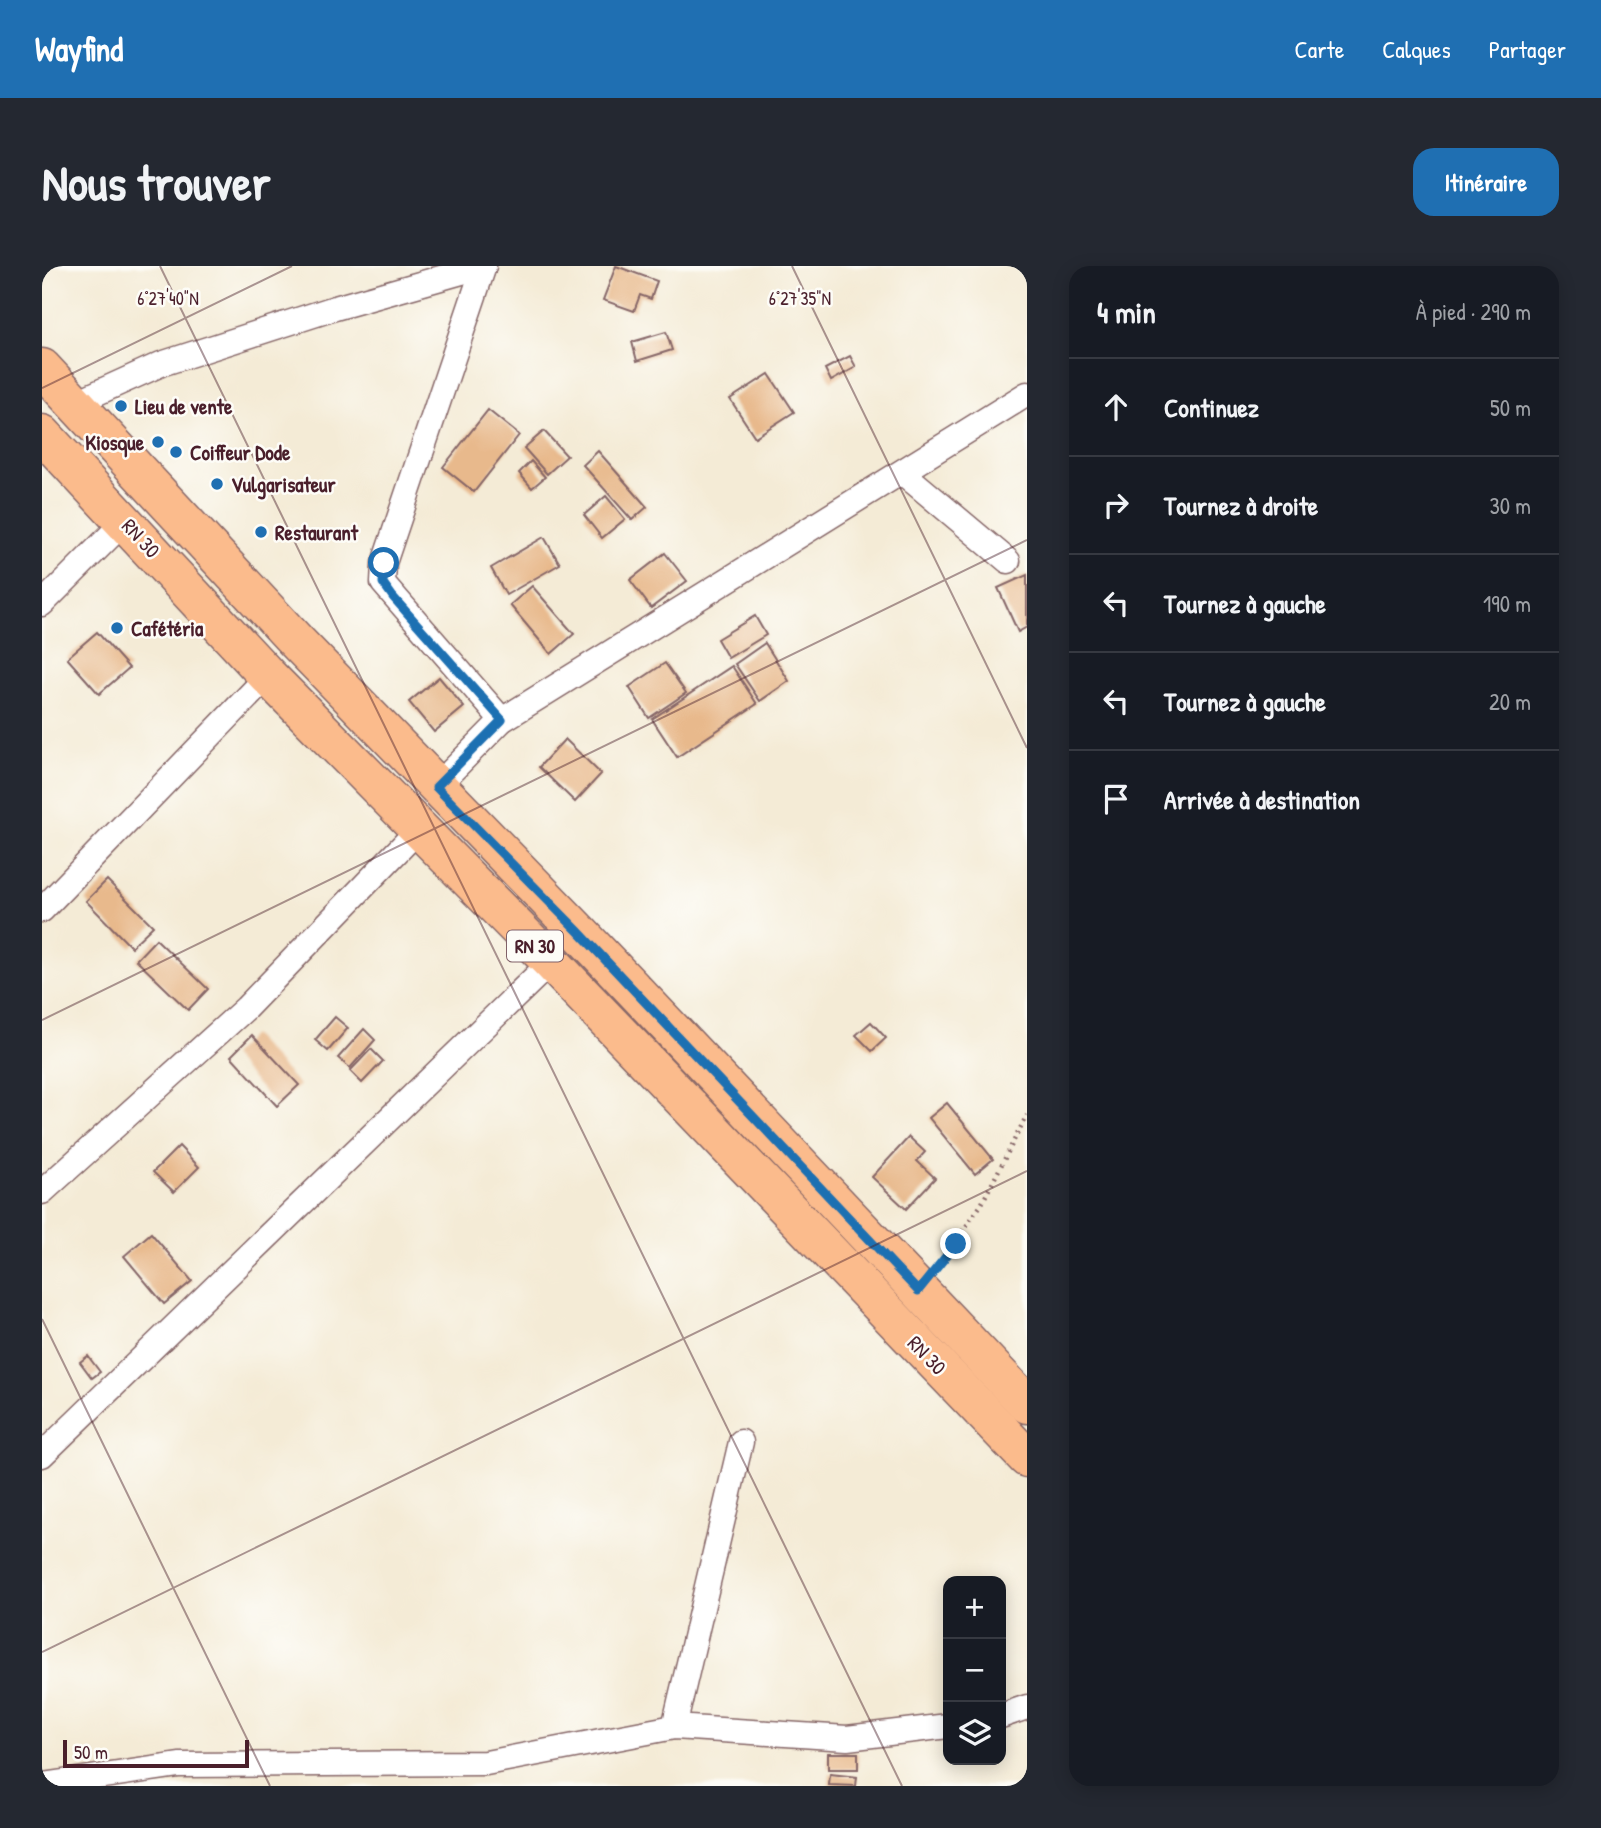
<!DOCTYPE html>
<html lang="fr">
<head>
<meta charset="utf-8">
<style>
  :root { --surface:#171b24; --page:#242831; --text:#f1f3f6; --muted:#9ea1a6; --line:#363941; --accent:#1f6fb2 }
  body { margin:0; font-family:"Patrick Hand",sans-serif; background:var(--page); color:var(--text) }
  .controls { position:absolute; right:21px; bottom:21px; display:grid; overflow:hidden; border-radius:14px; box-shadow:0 4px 18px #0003 }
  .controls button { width:63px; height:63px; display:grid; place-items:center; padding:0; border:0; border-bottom:2px solid var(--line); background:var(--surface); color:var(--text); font:35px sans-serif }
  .scale { position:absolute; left:21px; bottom:18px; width:186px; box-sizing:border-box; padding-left:7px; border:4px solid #4a1f2b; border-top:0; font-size:19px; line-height:24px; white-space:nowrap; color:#4a1f2b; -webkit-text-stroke:5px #fdfcf7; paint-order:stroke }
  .stop { position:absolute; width:21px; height:21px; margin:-16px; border:5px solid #1f6fb2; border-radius:50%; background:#fff }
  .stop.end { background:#1f6fb2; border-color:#fff; box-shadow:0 2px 7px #0008 }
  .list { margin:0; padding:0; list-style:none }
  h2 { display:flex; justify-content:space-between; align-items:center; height:91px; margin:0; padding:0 28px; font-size:30px }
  h2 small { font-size:23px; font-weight:400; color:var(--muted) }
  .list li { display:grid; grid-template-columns:46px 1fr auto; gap:21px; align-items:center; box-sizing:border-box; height:98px; padding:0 28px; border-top:2px solid var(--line) }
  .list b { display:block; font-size:26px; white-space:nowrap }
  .list em { font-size:23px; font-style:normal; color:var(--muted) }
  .icon { flex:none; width:38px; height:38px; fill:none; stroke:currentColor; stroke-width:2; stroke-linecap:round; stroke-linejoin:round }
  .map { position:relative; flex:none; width:985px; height:1520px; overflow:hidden; border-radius:21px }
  header { display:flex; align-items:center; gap:42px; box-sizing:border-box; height:98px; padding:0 35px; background:var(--accent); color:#fff }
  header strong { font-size:33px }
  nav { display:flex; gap:38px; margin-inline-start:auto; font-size:24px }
  .intro { display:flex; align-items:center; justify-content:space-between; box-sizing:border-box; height:168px; padding:0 42px }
  h1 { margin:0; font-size:49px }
  .button { padding:18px 32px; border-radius:21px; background:var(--accent); color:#fff; font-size:24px; font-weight:700 }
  main { display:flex; gap:42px; padding:0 42px }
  aside { flex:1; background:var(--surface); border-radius:21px; box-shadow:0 4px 18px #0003 }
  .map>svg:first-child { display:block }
  .building { fill:#e8b98c }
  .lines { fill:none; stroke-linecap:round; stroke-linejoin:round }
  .street-casing { stroke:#866667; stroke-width:27 }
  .primary-casing { stroke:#866667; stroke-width:41 }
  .path { stroke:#866667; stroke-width:4.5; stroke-dasharray:2 5; stroke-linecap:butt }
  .street { stroke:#fff; stroke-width:24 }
  .primary { stroke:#fbbb8c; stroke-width:38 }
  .route { stroke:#1f6fb2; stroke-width:9 }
  .ticks { fill:none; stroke:#4a1f2b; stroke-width:2; stroke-opacity:0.45 }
  .poi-dot { fill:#1f6fb2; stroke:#fdfcf7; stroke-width:2.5 }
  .labels { text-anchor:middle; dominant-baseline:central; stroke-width:5; stroke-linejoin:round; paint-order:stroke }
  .shield { fill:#fdfcf7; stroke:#806168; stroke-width:2 }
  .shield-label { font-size:19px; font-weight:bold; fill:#4a1f2b }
  .poi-label { font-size:21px; font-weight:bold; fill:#4a1f2b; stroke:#fdfcf7; text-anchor:start }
  .street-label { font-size:21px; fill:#4a1f2b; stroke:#fdfcf7 }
  .ticks-label { font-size:18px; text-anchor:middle; fill:#4a1f2b; stroke:#fdfcf7; stroke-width:5; stroke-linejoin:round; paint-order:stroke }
</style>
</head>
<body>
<header>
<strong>Wayfind</strong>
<nav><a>Carte</a><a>Calques</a><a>Partager</a></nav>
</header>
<div class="intro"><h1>Nous trouver</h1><a class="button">Itinéraire</a></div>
<main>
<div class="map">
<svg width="985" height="1520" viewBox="0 0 985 1520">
  <rect width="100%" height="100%" fill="#fdfcf7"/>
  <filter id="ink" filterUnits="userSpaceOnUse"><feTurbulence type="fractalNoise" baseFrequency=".0143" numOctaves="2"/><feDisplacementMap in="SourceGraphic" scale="14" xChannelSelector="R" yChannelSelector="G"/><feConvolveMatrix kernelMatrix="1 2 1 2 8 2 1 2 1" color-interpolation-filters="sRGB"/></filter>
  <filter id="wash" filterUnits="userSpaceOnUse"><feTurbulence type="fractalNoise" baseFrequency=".00686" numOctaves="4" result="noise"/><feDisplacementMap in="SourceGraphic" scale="28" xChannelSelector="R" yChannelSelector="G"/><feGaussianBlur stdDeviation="1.57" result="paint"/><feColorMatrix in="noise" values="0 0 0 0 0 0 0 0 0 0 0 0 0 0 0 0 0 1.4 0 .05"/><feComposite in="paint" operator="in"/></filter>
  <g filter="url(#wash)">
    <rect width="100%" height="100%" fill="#f4ebd6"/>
    <g id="blocks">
      <g class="building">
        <path d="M574 0 615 15 609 33 598 29 592 45 561 34Z"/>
        <path d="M624 66 630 84 595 95 590 76Z"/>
        <path d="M808 90 814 101 789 115 783 103Z"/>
        <path d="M727 108 752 146 713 171 688 133Z"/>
        <path d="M446 144 477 169 432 226 401 201Z"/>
        <path d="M502 165 525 190 505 208 482 182Z"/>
        <path d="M556 185 605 241 590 254 541 199Z"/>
        <path d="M489 195 503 211 490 222 477 207Z"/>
        <path d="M564 230 583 253 560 272 542 249Z"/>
        <path d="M502 271 518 298 464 329 449 302Z"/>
        <path d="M623 287 645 315 609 342 588 314Z"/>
        <path d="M985 309V361L976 366 956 322Z"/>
        <path d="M490 320 532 368 509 388 468 339Z"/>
        <path d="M713 350 724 369 686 392 675 373Z"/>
        <path d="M55 366 87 402 57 428 25 392Z"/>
        <path d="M723 377 747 415 718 435 693 398Z"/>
        <path d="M623 397 644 427 607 452 587 421Z"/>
        <path d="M690 400 715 438 635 491 610 453Z"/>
        <path d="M397 411 422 441 392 466 367 436Z"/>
        <path d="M523 473 559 508 533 536 497 501Z"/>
        <path d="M65 614 111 660 89 681 44 635Z"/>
        <path d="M114 673 166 723 146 744 94 694Z"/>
        <path d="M293 751 306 762 286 785 273 774Z"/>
        <path d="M829 756 844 772 830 785 814 769Z"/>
        <path d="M322 763 333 774 308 802 296 792Z"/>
        <path d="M210 769 257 819 235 840 189 790Z"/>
        <path d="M329 783 341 795 320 817 308 805Z"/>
        <path d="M905 837 951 893 933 908 887 852Z"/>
        <path d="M867 871 883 886 875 895 893 912 864 943 830 911Z"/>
        <path d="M137 880 157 901 132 926 111 906Z"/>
        <path d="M109 967 150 1015 122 1038 82 990Z"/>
        <path d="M46 1090 58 1106 50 1112 38 1096Z"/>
        <rect x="786" y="1487" width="30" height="16"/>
        <path d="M788 1508 815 1511 814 1520 787 1519Z"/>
      </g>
    </g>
  </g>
  <g filter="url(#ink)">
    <use href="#blocks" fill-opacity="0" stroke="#866667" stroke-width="2"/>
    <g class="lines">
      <g class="street-casing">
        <g id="street">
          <path d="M442 0 342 297 341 317 460 454"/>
          <path d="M33 137 119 98 293 42 441 0"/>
          <path d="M861 207 966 295"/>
          <path d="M0 338 83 255"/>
          <path d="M394 521 460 454 985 128"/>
          <path d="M0 644 226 410"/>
          <path d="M0 926 204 742 378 562"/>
          <path d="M0 1189 509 696"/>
          <path d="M959 1450 985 1441"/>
          <path d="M632 1461 699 1176"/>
          <path d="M0 1519 137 1499 444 1497 632 1461 805 1472 906 1460"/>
        </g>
      </g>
      <g class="primary-casing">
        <g id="primary">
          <path d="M0 102 254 375 536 665 985 1138"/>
          <path d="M0 168 226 410 509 696 985 1192"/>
        </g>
      </g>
      <path class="path" d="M896 1000 939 939 985 849"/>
      <use href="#street" class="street"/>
      <use href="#primary" class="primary"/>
    </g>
  </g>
  <g class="lines" filter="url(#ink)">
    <path class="route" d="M342 297 341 317 351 331 460 454 394 521 536 665 876 1025 914 978"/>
  </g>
  <path class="ticks" d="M118 0 860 1520M750 0 985 482M0 122 250 0M0 754 985 274M0 1053 228 1520M0 1386 985 905"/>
  <g class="poi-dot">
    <circle cx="79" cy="140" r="7"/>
    <circle cx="116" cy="176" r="7"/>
    <circle cx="134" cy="186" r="7"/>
    <circle cx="175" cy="218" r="7"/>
    <circle cx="219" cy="266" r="7"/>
    <circle cx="75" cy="362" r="7"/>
  </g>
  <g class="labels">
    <rect class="shield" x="465" y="664.5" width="56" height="31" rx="5"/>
    <g class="shield-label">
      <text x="493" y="680">RN 30</text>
    </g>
    <g class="poi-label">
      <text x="93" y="140">Lieu de vente</text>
      <text x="102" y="176" text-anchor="end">Kiosque</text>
      <text x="148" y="186">Coiffeur Dode</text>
      <text x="189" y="218">Vulgarisateur</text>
      <text x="233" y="266">Restaurant</text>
      <text x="89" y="362">Cafétéria</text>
    </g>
    <g class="street-label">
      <text transform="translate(99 272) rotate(47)">RN 30</text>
      <text transform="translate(885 1089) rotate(46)">RN 30</text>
    </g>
  </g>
  <g class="ticks-label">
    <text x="126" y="39">6°27'40"N</text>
    <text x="758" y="39">6°27'35"N</text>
  </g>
</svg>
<div class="controls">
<button>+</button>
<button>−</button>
<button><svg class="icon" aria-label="layers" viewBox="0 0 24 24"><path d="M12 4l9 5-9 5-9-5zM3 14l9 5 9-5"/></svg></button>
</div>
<div class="scale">50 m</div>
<div class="stop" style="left:342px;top:297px"></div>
<div class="stop end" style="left:914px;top:978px"></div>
</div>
<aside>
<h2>4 min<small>À pied · 290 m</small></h2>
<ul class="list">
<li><svg class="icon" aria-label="ahead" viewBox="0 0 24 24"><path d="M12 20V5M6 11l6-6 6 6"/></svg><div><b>Continuez</b></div><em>50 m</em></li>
<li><svg class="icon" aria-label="right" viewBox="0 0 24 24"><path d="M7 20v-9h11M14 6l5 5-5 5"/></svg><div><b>Tournez à droite</b></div><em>30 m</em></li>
<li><svg class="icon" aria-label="left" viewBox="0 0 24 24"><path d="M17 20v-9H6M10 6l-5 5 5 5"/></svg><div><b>Tournez à gauche</b></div><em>190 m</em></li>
<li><svg class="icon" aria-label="left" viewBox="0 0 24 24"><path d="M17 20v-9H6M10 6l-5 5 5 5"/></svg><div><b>Tournez à gauche</b></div><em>20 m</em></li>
<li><svg class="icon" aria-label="arrive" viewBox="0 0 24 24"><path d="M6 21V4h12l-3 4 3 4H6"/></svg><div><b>Arrivée à destination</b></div></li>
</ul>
</aside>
</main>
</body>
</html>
